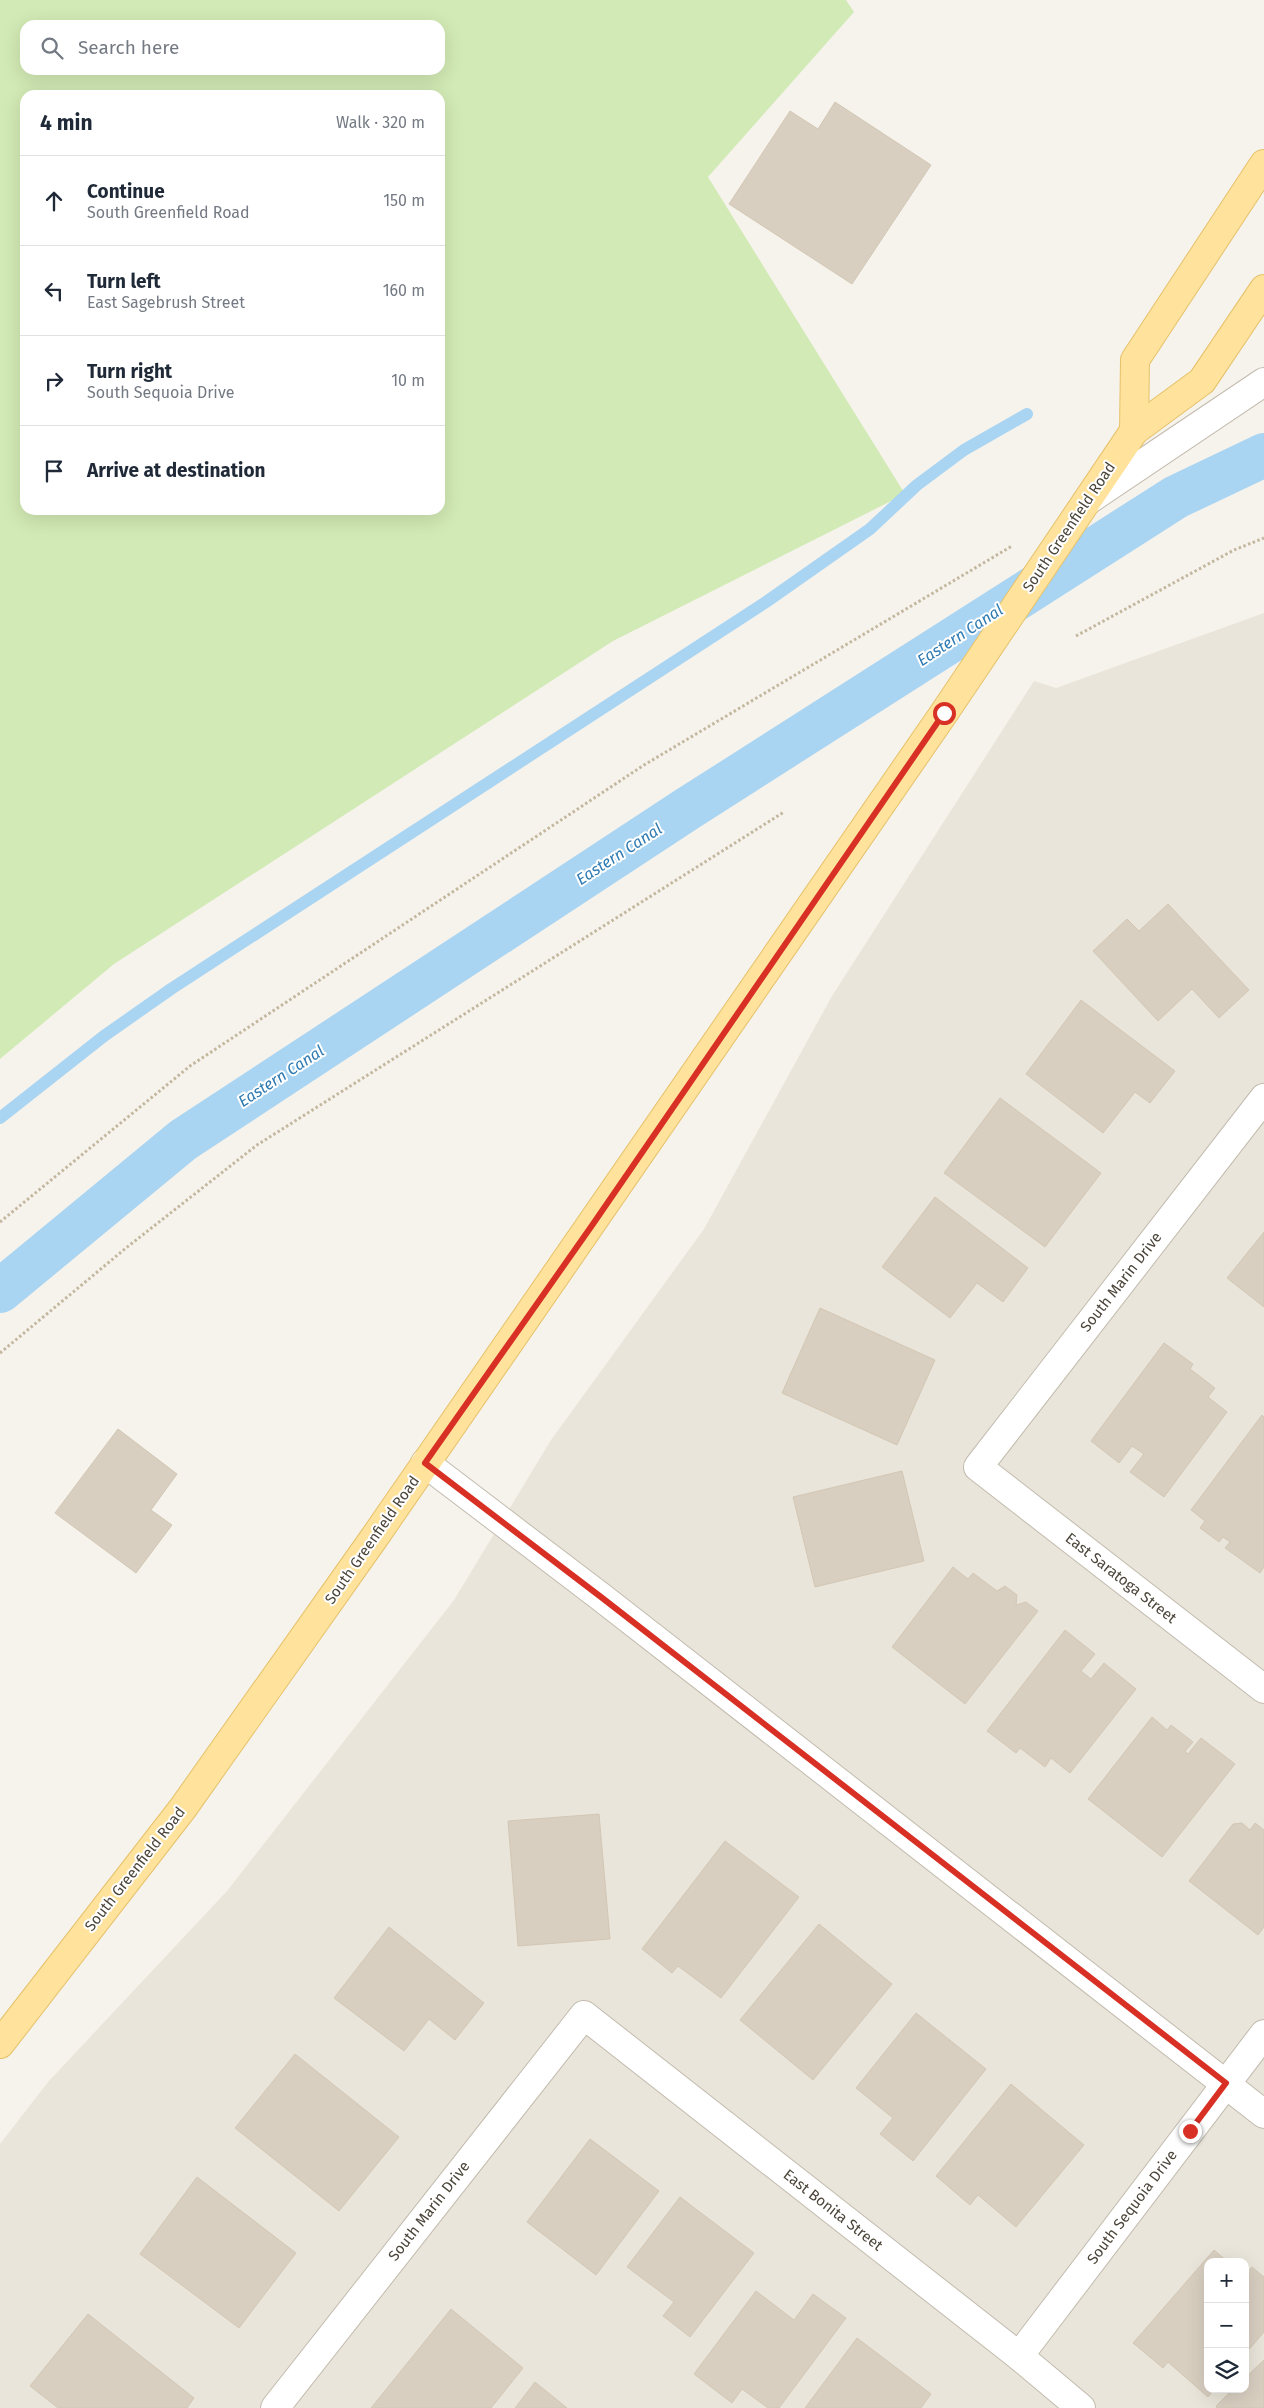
<!DOCTYPE html>
<html lang="en">
<head>
<meta charset="utf-8">
<style>
  :root { --surface:#fff; --page:#f2f2f3; --text:#1f2937; --muted:#747a83; --line:#e0e1e3 }
  body { margin:0; font-family:"Fira Sans",sans-serif; background:var(--page); color:var(--text) }
  .controls { position:absolute; right:15px; bottom:15px; display:grid; overflow:hidden; border-radius:10px; box-shadow:0 5px 20px #0002 }
  .controls button { width:45px; height:45px; display:grid; place-items:center; padding:0; border:0; border-bottom:1px solid var(--line); background:var(--surface); color:var(--text); font:25px sans-serif }
  .stop { position:absolute; width:15px; height:15px; margin:-11px; border:4px solid #d93025; border-radius:50%; background:#fff }
  .stop.end { background:#d93025; border-color:#fff; box-shadow:0 1px 5px #0008 }
  .list { margin:0; padding:0; list-style:none }
  h2 { display:flex; justify-content:space-between; align-items:center; height:65px; margin:0; padding:0 20px; font-size:21px }
  h2 small { font-size:16px; font-weight:400; color:var(--muted) }
  .list li { display:grid; grid-template-columns:32px 1fr auto; gap:15px; align-items:center; box-sizing:border-box; height:90px; padding:0 20px; border-top:1px solid var(--line) }
  .list b { display:block; font-size:19px; white-space:nowrap }
  .list p { margin:0; font-size:16px; white-space:nowrap; color:var(--muted) }
  .list em { font-size:16px; font-style:normal; color:var(--muted) }
  .icon { flex:none; width:28px; height:28px; fill:none; stroke:currentColor; stroke-width:2; stroke-linecap:round; stroke-linejoin:round }
  .map { position:relative; flex:none; width:1264px; height:2408px; overflow:hidden }
  .search { position:absolute; background:var(--surface); box-shadow:0 5px 20px #0002; left:20px; top:20px; width:425px; height:55px; display:flex; align-items:center; gap:12px; box-sizing:border-box; padding:0 18px; border-radius:15px; color:var(--muted); font-size:19px }
  .panel { position:absolute; background:var(--surface); box-shadow:0 5px 20px #0002; left:20px; top:90px; width:425px; height:425px; border-radius:15px }
  .map>svg:first-child { display:block }
  .residential { fill:#eae5da; fill-rule:evenodd }
  .green { fill:#d2eab5; fill-rule:evenodd }
  .lines { fill:none; stroke-linecap:round; stroke-linejoin:round }
  .stream { stroke:#a9d4f2; stroke-width:12 }
  .canal { stroke:#a9d4f2; stroke-width:44 }
  .building { fill:#d8cfc1; stroke:#d3c7b4 }
  .minor-casing { stroke:#c2bbae; stroke-width:30 }
  .major-casing { stroke:#e6c16a; stroke-width:30 }
  .path { stroke:#c4b79f; stroke-width:3; stroke-dasharray:2.5 2.5; stroke-linecap:butt }
  .minor { stroke:#fff; stroke-width:28 }
  .major { stroke:#ffe39c; stroke-width:28 }
  .route { stroke:#d93025; stroke-width:6 }
  .labels { text-anchor:middle; dominant-baseline:central; stroke-width:4; stroke-linejoin:round; paint-order:stroke }
  .street-label { font-size:15px; fill:#4b4439; stroke:#fff }
  .water-label { font-size:16px; font-style:italic; fill:#2e7ab2; stroke:#fff }
</style>
</head>
<body>
<div class="map">
<svg width="1264" height="2408" viewBox="0 0 1264 2408">
  <rect width="100%" height="100%" fill="#f6f3ec"/>
  <path class="residential" d="M1264 613V2408H0V2144L48 2082 227 1891 454 1600 551 1440 704 1229 832 996 1034 681 1056 688ZM1208 2262H1245V2389H1208Z"/>
  <path class="green" d="M0 0H846L854 12 708 177 905 494 613 641 114 964 0 1059ZM25 25H440V70H25ZM25 95H440V510H25Z"/>
  <g class="lines">
    <path class="stream" d="M0 1118 104 1036 171 989 766 602 870 529 917 485 964 450 1027 414"/>
    <path class="canal" d="M0 1291 183 1140 687 809 1176 497 1264 455"/>
  </g>
  <g class="building">
    <path d="M835 102 931 165 852 284 729 204 790 111 818 129Z"/>
    <path d="M1168 904 1249 990 1219 1018 1192 989 1158 1021 1093 951 1127 919 1139 931Z"/>
    <path d="M1081 1000 1175 1071 1150 1103 1135 1092 1103 1133 1026 1074Z"/>
    <path d="M1000 1098 1101 1173 1045 1247 944 1173Z"/>
    <path d="M935 1197 1028 1268 1003 1302 977 1283 950 1318 882 1267Z"/>
    <path d="M1264 1232V1307L1227 1278Z"/>
    <path d="M820 1308 935 1360 897 1445 782 1393Z"/>
    <path d="M1164 1343 1193 1364 1190 1369 1215 1388 1208 1397 1227 1412 1164 1497 1130 1472 1144 1454 1132 1446 1119 1463 1091 1441Z"/>
    <path d="M1262 1415 1264 1417V1567L1260 1573 1225 1548 1230 1542 1223 1537 1219 1542 1200 1528 1205 1521 1191 1510Z"/>
    <path d="M118 1429 177 1474 151 1510 172 1525 136 1573 55 1513Z"/>
    <path d="M902 1471 924 1561 815 1587 793 1497Z"/>
    <path d="M953 1567 968 1579 973 1573 997 1591 1005 1586 1017 1595 1016 1605 1026 1602 1038 1611 965 1704 892 1647Z"/>
    <path d="M1065 1630 1095 1654 1081 1671 1091 1679 1104 1663 1136 1689 1070 1773 1051 1758 1045 1767 1020 1748 1016 1753 987 1731Z"/>
    <path d="M1152 1717 1167 1730 1171 1725 1193 1742 1185 1751 1188 1754 1201 1738 1235 1764 1162 1857 1088 1799Z"/>
    <path d="M599 1814 610 1939 518 1946 508 1821Z"/>
    <path d="M1242 1823 1250 1830 1255 1823 1264 1830V1927L1258 1935 1189 1881 1233 1824Z"/>
    <path d="M725 1841 799 1897 721 1998 678 1966 672 1973 642 1949Z"/>
    <path d="M819 1924 892 1984 813 2080 740 2020Z"/>
    <path d="M389 1927 484 2003 455 2040 429 2019 404 2051 334 1998Z"/>
    <path d="M916 2013 986 2069 913 2161 880 2134 893 2118 856 2088Z"/>
    <path d="M295 2054 399 2137 339 2211 235 2128Z"/>
    <path d="M1011 2084 1084 2145 1016 2227 978 2195 970 2205 936 2176Z"/>
    <path d="M590 2139 659 2191 596 2275 527 2222Z"/>
    <path d="M197 2177 296 2253 239 2328 140 2254Z"/>
    <path d="M680 2197 754 2253 690 2337 663 2316 674 2302 627 2267Z"/>
    <path d="M1214 2250 1228 2262H1208V2389H1215L1208 2397 1168 2362 1163 2368 1133 2343Z"/>
    <path d="M1252 2267 1264 2277V2332L1245 2354V2275Z"/>
    <path d="M756 2291 794 2320 813 2294 846 2318 779 2408H768L742 2389 732 2403 694 2374Z"/>
    <path d="M451 2309 523 2368 491 2408H371Z"/>
    <path d="M88 2314 194 2398 187 2408H58L30 2386Z"/>
    <path d="M857 2338 931 2394 921 2408H805Z"/>
    <path d="M1264 2360V2408H1217L1216 2406 1233 2389H1245V2378Z"/>
    <path d="M535 2382 567 2408H515Z"/>
  </g>
  <g class="lines">
    <g class="minor-casing">
      <g id="minor">
        <path d="M1087 501 1264 382"/>
        <path d="M1264 1098 978 1467 1264 1689"/>
        <path d="M425 1463 601 1597 1264 2114"/>
        <path d="M1019 2356 1264 2034"/>
        <path d="M275 2408 584 2015 1019 2356 1081 2408"/>
      </g>
    </g>
    <g class="major-casing">
      <g id="major">
        <path d="M1134 431 1135 360 1264 164"/>
        <path d="M0 2044 183 1808 374 1538 944 713 1134 431 1202 381 1264 289"/>
      </g>
    </g>
    <g class="path">
      <path d="M1076 636 1234 550 1264 538"/>
      <path d="M0 1222 190 1066 644 765 1012 546"/>
      <path d="M0 1353 126 1248 257 1145 784 812"/>
    </g>
    <use href="#minor" class="minor"/>
    <use href="#major" class="major"/>
  </g>
  <g class="lines">
    <path class="route" d="M944 713 593 1224 425 1463 601 1597 1226 2083 1190 2131"/>
  </g>
  <g class="labels">
    <g class="street-label">
      <text transform="translate(1069 527) rotate(-56)">South Greenfield Road</text>
      <text transform="translate(1121 1282) rotate(-52)">South Marin Drive</text>
      <text transform="translate(372 1540) rotate(-55)">South Greenfield Road</text>
      <text transform="translate(1121 1578) rotate(38)">East Saratoga Street</text>
      <text transform="translate(135 1869) rotate(-52)">South Greenfield Road</text>
      <text transform="translate(1132 2207) rotate(-53)">South Sequoia Drive</text>
      <text transform="translate(833 2210) rotate(38)">East Bonita Street</text>
      <text transform="translate(429 2211) rotate(-52)">South Marin Drive</text>
    </g>
    <g class="water-label">
      <text transform="translate(960 635) rotate(-33)">Eastern Canal</text>
      <text transform="translate(619 854) rotate(-33)">Eastern Canal</text>
      <text transform="translate(281 1076) rotate(-33)">Eastern Canal</text>
    </g>
  </g>
</svg>
<div class="controls">
<button>+</button>
<button>−</button>
<button><svg class="icon" aria-label="layers" viewBox="0 0 24 24"><path d="M12 4l9 5-9 5-9-5zM3 14l9 5 9-5"/></svg></button>
</div>
<div class="stop" style="left:944px;top:713px"></div>
<div class="stop end" style="left:1190px;top:2131px"></div>
<div class="search"><svg class="icon" aria-label="search" viewBox="0 0 24 24"><circle cx="10" cy="10" r="6"/><path d="M15 15l6 6"/></svg>Search here</div>
<section class="panel">
<h2>4 min<small>Walk · 320 m</small></h2>
<ul class="list">
<li><svg class="icon" aria-label="ahead" viewBox="0 0 24 24"><path d="M12 20V5M6 11l6-6 6 6"/></svg><div><b>Continue</b><p>South Greenfield Road</p></div><em>150 m</em></li>
<li><svg class="icon" aria-label="left" viewBox="0 0 24 24"><path d="M17 20v-9H6M10 6l-5 5 5 5"/></svg><div><b>Turn left</b><p>East Sagebrush Street</p></div><em>160 m</em></li>
<li><svg class="icon" aria-label="right" viewBox="0 0 24 24"><path d="M7 20v-9h11M14 6l5 5-5 5"/></svg><div><b>Turn right</b><p>South Sequoia Drive</p></div><em>10 m</em></li>
<li><svg class="icon" aria-label="arrive" viewBox="0 0 24 24"><path d="M6 21V4h12l-3 4 3 4H6"/></svg><div><b>Arrive at destination</b></div></li>
</ul>
</section>
</div>
</body>
</html>
